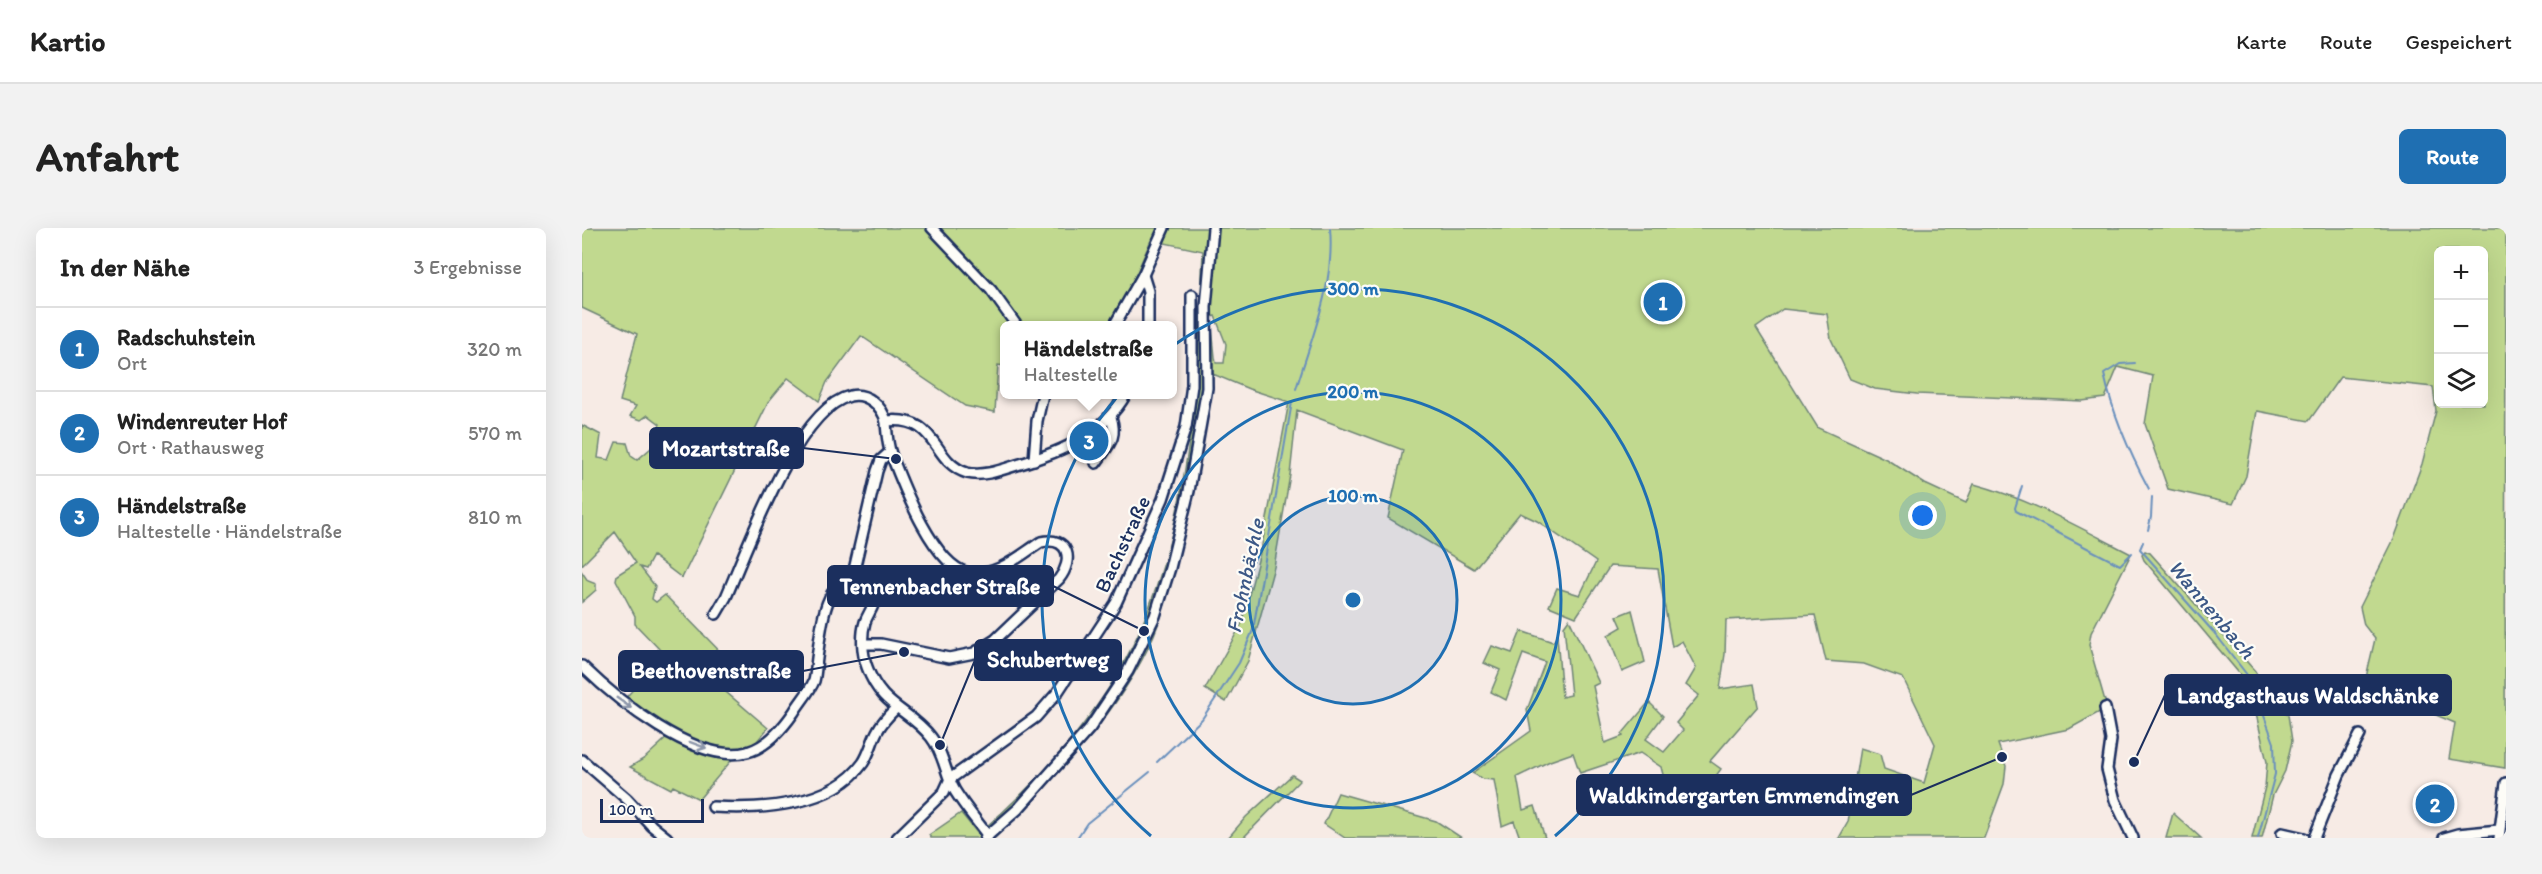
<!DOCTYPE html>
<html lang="de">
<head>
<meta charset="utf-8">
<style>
  :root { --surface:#fff; --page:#f2f2f2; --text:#222; --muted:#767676; --line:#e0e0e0; --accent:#1f6fb2 }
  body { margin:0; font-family:Itim,sans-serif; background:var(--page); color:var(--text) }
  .controls { position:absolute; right:18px; top:18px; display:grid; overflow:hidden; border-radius:9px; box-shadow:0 6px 24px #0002 }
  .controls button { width:54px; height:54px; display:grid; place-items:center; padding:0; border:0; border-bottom:2px solid var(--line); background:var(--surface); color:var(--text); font:30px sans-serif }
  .scale { position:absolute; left:18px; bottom:15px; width:104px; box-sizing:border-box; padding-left:6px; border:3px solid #1b2f5e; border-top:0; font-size:16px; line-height:21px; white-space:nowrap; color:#1b2f5e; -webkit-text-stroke:4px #fdfcf7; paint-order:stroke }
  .you { position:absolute; left:1341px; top:288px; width:21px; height:21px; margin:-15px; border:4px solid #fff; border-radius:50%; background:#1a73e8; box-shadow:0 0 0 9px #1a73e833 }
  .badge { display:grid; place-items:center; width:39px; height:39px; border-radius:50%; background:var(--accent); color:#fff; font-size:20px; font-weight:700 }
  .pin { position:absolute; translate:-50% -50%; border:3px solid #fff; box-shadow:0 2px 6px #0006 }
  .popup { position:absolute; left:418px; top:93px; width:177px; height:78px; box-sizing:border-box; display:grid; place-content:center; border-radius:9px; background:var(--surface); filter:drop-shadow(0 2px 4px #0005); font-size:20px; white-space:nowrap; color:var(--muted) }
  .popup b { font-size:22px; color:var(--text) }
  .popup::after { content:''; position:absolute; left:50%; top:100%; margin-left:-12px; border:12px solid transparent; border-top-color:var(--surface) }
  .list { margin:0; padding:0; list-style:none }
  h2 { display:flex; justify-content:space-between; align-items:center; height:78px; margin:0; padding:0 24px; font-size:26px }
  h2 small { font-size:20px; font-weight:400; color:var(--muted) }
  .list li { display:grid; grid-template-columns:39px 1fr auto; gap:18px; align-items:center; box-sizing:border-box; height:84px; padding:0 24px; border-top:2px solid var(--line) }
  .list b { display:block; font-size:22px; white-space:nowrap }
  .list p { margin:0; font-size:20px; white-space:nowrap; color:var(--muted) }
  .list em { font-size:20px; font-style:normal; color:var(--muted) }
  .icon { flex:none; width:33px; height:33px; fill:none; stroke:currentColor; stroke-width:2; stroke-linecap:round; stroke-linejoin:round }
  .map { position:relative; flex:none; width:1924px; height:610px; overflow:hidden; border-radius:9px }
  header { display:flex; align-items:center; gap:36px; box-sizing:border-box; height:84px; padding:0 30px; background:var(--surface); border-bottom:2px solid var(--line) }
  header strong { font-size:28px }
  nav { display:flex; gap:33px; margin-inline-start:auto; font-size:21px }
  .intro { display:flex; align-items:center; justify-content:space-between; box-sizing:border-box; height:144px; padding:0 36px }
  h1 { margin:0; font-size:42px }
  .button { padding:15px 27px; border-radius:9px; background:var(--accent); color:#fff; font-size:21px; font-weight:700 }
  main { display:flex; gap:36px; padding:0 36px }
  aside { flex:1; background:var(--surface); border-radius:9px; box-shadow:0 6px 24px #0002 }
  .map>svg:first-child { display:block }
  .green { fill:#c1d98f; stroke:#6e8476; stroke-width:1.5; fill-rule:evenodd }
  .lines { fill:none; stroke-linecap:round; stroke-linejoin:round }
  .stream { stroke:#6a90bd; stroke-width:2 }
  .minor-casing { stroke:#1b2f5e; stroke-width:14 }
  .minor { stroke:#fdfcf7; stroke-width:9 }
  .oneway { stroke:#8c96aa }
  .ring { fill:none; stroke:#1f6fb2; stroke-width:3 }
  .labels { text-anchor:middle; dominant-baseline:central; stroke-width:4.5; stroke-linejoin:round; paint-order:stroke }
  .street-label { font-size:21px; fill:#1b2f5e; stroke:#fdfcf7 }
  .water-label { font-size:22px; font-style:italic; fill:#3c5886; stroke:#fdfcf7 }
  .centre { fill:#1f6fb2; stroke:#fdfcf7; stroke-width:3 }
  .ring-label { font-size:18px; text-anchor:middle; font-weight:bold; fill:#1f6fb2; stroke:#fdfcf7; stroke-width:4.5; stroke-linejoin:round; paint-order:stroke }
  .leader { fill:none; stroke:#1b2f5e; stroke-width:2 }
  .callout-dot { fill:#1b2f5e; stroke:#fdfcf7; stroke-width:2 }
  .callout { fill:#1b2f5e; stroke:#1b2f5e; stroke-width:2 }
  .callout-label { font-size:22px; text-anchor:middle; font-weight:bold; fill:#fff }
</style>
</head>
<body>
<header>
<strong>Kartio</strong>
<nav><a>Karte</a><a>Route</a><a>Gespeichert</a></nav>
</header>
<div class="intro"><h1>Anfahrt</h1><a class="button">Route</a></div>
<main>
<aside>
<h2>In der Nähe<small>3 Ergebnisse</small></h2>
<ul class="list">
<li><span class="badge">1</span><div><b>Radschuhstein</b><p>Ort</p></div><em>320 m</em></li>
<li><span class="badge">2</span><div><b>Windenreuter Hof</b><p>Ort · Rathausweg</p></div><em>570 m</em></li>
<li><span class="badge">3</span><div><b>Händelstraße</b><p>Haltestelle · Händelstraße</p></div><em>810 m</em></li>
</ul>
</aside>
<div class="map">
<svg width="1924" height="610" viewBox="0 0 1924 610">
  <rect width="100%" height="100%" fill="#f7ebe5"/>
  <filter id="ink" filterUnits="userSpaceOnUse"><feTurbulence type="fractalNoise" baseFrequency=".0167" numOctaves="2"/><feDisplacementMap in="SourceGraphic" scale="12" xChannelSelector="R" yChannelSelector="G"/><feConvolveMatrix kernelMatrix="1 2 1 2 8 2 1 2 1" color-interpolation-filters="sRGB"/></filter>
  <g filter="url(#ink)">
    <g class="green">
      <path d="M0 0H1924L1923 540 1867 531 1873 495 1835 479 1784 483 1785 445 1793 411 1782 397 1778 379 1812 311 1840 236 1854 183 1851 159 1758 149 1727 193 1675 183 1664 248 1651 276 1586 261 1563 196 1571 148 1536 139 1523 170 1500 173 1335 166 1293 161 1268 151 1249 111 1245 86 1201 81 1174 100 1236 200 1304 231 1343 256 1384 275 1392 256C1448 271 1498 300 1549 326L1509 405 1507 417 1525 480 1487 501 1416 516 1424 538 1422 556 1402 610H1257L1266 594 1278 520 1298 526 1302 541 1342 555 1353 516 1321 450 1282 436 1244 433 1233 387 1144 392 1143 426 1138 461 1172 456 1176 478 1128 533 1139 541 1128 556 1090 581 1079 539 1058 525 998 545 991 525 968 533 935 549 941 582 953 578 963 610H938L932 593 920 598 912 552 901 551 890 545 949 503 945 482 963 434 941 426 924 472 909 464 918 442 902 435 910 418 930 425 939 403 971 414 975 408 980 469 989 467 982 398 987 391 1017 455 1011 458 1023 515 1041 508 1040 506 1067 474 1081 488 1064 511 1082 524 1101 502 1094 495 1117 467 1104 457 1114 440 1100 413 1090 419 1076 341 1028 338 994 389 967 378 975 360 998 367 1014 334 955 293 938 285 892 341 806 290 821 222 715 182 708 247 692 339 666 433 644 474 623 461 659 397 680 317 707 174 667 161 631 146C622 200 613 254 601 307 593 340 585 375 572 407 539 484 471 552 413 610H349L347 607 379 585 396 606C465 547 532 471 565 385 610 270 616 145 621 23L569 12 532 97 423 98V138L416 137 413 184 383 178 279 108 245 154 237 173 206 150 187 173 100 350 71 328 64 341 58 339 73 358 70 371 74 374 83 367 158 444 144 464 186 500 175 513 153 528 117 571 91 558 89 561 48 539 63 530 90 505 40 474 82 426 53 396V388L34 352 35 347 54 335 33 304 0 337V197L19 207 16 230 27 232 34 214 45 215 49 228 55 232 69 220 78 196 66 187 59 192 48 188 54 178 38 173 55 106 0 80ZM1856 22H1902V176H1856ZM633 88 644 116 642 135H634L633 129 629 89Z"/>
      <path d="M1563 323 1568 325 1673 443 1695 481 1706 487 1710 513 1703 543 1691 567 1680 610H1670L1683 559 1685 534 1675 490 1661 450 1562 332 1560 327Z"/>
      <path d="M0 344 6 353 14 356V362L0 374Z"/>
      <path d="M1050 382 1063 434 1040 444 1026 407 1040 399 1035 388Z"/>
      <path d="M710 547 718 552 661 610H646L664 589Z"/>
      <path d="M756 565 854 593 880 610H763L742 596Z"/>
      <path d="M1591 585 1619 610H1584Z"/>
    </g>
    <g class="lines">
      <g class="stream">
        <path d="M1553 135 1538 136 1522 146C1531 187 1547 224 1567 261"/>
        <path d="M714 161C730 108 753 57 748 0"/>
        <path d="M1440 258 1433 280 1434 283 1538 337 1550 325"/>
        <path d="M1566 302 1569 289 1570 269"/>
        <path d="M1561 314 1558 321 1635 408 1669 452 1692 515 1693 546 1676 610"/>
        <path d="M575 534 620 491 657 435 671 402 710 174"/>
        <path d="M495 610 505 595 568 544"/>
      </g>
      <g class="minor-casing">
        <g id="minor">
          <path d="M350 0 409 62 435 98"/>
          <path d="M561 47 566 63V98"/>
          <path d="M532 98 561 47 582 0"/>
          <path d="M304 193C357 187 349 234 385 245 401 249 419 242 435 237 479 224 520 208 544 166"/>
          <path d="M452 232 455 193 461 166"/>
          <path d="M514 235C526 217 536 211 529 189"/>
          <path d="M272 342 295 243 299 232 308 224"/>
          <path d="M134 386 144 369C165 321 215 180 268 168 284 164 301 178 304 194 305 205 305 215 309 226 321 257 351 337 386 345 414 350 437 328 459 314 487 308 492 332 477 351L413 412 392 425 367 430 299 416H281"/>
          <path d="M0 438C34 471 114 537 165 524 185 519 201 500 212 484 218 474 228 463 232 453 234 446 234 437 235 430 240 396 240 363 272 342 287 346 297 361 291 377 289 383 285 388 283 394 279 407 280 426 285 439 299 479 327 481 349 509 362 525 363 546 373 563 383 579 395 593 406 608"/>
          <path d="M1523 480 1529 512 1525 541 1533 572 1551 610"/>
          <path d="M0 532 45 571 70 598 85 610"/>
          <path d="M131 579C179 582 250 578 281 535 288 525 290 512 296 502 300 494 307 487 314 480"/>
          <path d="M1700 605 1722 610"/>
          <path d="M315 610 362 564 368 551 454 489 475 465 534 375 581 271 604 199 610 157V67"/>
          <path d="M403 610 436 581 508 500 546 443 573 388 588 340 607 263 625 160 624 79 631 0"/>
          <path d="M1732 610 1757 547 1778 507"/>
          <path d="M1862 610 1876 606 1917 602"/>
          <path d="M1917 610 1924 555"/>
        </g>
      </g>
      <use href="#minor" class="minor"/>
    </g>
    <defs><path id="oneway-shaft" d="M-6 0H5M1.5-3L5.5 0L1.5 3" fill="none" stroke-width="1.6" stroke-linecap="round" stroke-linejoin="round" transform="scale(1.5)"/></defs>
    <g class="oneway">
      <use href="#oneway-shaft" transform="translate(42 475) rotate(35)"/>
      <use href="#oneway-shaft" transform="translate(116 517) rotate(20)"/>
    </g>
  </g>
  <circle cx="771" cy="372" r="104" fill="#1f6fb2" fill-opacity=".12"/>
  <g class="ring">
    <circle cx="771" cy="372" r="104"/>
    <circle cx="771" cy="372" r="208"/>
    <path d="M569 608A311 311 0 1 1 973 608"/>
  </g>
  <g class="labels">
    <g class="street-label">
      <text transform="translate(540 316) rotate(-65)">Bachstraße</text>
    </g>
    <g class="water-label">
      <text transform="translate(663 348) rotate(-78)">Frohnbächle</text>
      <text transform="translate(1630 381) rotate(50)">Wannenbach</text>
    </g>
  </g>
  <circle cx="771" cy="372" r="9" class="centre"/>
  <g class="ring-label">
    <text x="771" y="67">300 m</text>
    <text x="771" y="170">200 m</text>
    <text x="771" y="274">100 m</text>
  </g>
  <path class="leader" d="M314 231L221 220M562 403L471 358M358 517L393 432M322 424L221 443M1552 534L1583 467M1420 529L1329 567"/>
  <g class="callout-dot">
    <circle cx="314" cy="231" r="6"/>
    <circle cx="562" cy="403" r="6"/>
    <circle cx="358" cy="517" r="6"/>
    <circle cx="322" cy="424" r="6"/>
    <circle cx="1552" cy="534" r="6"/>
    <circle cx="1420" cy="529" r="6"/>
  </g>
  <g class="callout">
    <rect x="68" y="200" width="153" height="40" rx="6"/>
    <rect x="246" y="338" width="225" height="40" rx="6"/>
    <rect x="393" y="412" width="146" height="40" rx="6"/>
    <rect x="37" y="423" width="184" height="40" rx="6"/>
    <rect x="1583" y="447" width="286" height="40" rx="6"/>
    <rect x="995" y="547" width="334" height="40" rx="6"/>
  </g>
  <g class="callout-label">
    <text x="144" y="228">Mozartstraße</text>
    <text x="358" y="366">Tennenbacher Straße</text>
    <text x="466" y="439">Schubertweg</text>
    <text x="129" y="450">Beethovenstraße</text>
    <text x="1726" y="475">Landgasthaus Waldschänke</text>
    <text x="1162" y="575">Waldkindergarten Emmendingen</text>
  </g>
</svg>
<div class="controls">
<button>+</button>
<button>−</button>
<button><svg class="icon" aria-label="layers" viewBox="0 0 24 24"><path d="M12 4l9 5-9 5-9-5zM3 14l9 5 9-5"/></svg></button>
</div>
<div class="scale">100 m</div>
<div class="you"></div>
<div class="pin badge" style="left:1081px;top:74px">1</div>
<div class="pin badge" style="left:1853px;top:576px">2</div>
<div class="pin badge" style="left:507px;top:213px">3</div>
<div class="popup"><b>Händelstraße</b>Haltestelle</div>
</div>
</main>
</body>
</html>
